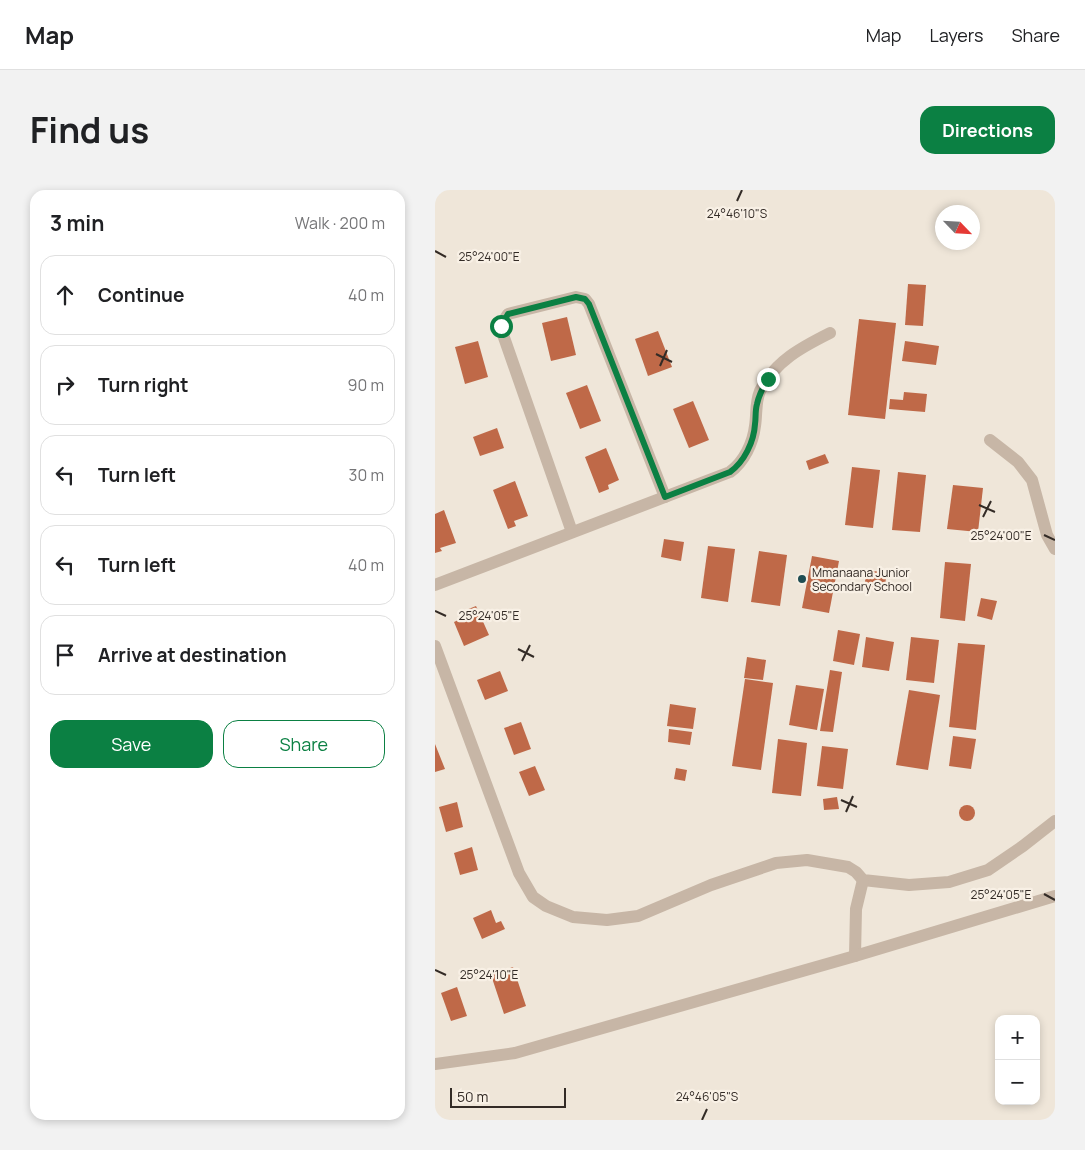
<!DOCTYPE html>
<html lang="en">
<head>
<meta charset="utf-8">
<style>
  :root { --surface:#fff; --page:#f2f2f2; --text:#202124; --muted:#757577; --line:#e0e0e0; --accent:#0b8043 }
  body { margin:0; font-family:Manrope,sans-serif; background:var(--page); color:var(--text) }
  .controls { position:absolute; right:15px; bottom:15px; display:grid; overflow:hidden; border-radius:10px; box-shadow:0 2px 8px #0003 }
  .controls button { width:45px; height:45px; display:grid; place-items:center; padding:0; border:0; border-bottom:1px solid var(--line); background:var(--surface); color:var(--text); font:25px sans-serif }
  .compass { position:absolute; left:500px; top:15px; width:45px; height:45px; border-radius:50%; background:var(--surface); box-shadow:0 2px 8px #0003; rotate:115deg }
  .scale { position:absolute; left:15px; bottom:12px; width:116px; box-sizing:border-box; padding-left:5px; border:2px solid #332b26; border-top:0; font-size:14px; line-height:18px; white-space:nowrap; color:#332b26; -webkit-text-stroke:4px #f8f0e5; paint-order:stroke }
  .stop { position:absolute; width:15px; height:15px; margin:-11px; border:4px solid #0b8043; border-radius:50%; background:#fff }
  .stop.end { background:#0b8043; border-color:#fff; box-shadow:0 1px 5px #0008 }
  .list { margin:0; padding:0; list-style:none }
  h2 { display:flex; justify-content:space-between; align-items:center; height:65px; margin:0; padding:0 20px; font-size:21px }
  h2 small { font-size:16px; font-weight:400; color:var(--muted) }
  .list li { display:grid; grid-template-columns:32px 1fr auto; gap:15px; align-items:center; box-sizing:border-box; height:80px; margin:0 10px 10px; padding:0 10px; border:1px solid var(--line); border-radius:15px }
  .list b { display:block; font-size:19px; white-space:nowrap }
  .list em { font-size:16px; font-style:normal; color:var(--muted) }
  .actions { display:flex; gap:10px; padding:15px 20px }
  .actions a { flex:1; padding:11px 0; border:1px solid var(--accent); border-radius:15px; text-align:center; font-size:18px; color:var(--accent) }
  .actions .main { background:var(--accent); color:#fff }
  .icon { flex:none; width:28px; height:28px; fill:none; stroke:currentColor; stroke-width:2; stroke-linecap:round; stroke-linejoin:round }
  .map { position:relative; flex:none; width:620px; height:930px; overflow:hidden; border-radius:15px }
  header { display:flex; align-items:center; gap:30px; box-sizing:border-box; height:70px; padding:0 25px; background:var(--surface); border-bottom:1px solid var(--line) }
  header strong { font-size:24px }
  nav { display:flex; gap:28px; margin-inline-start:auto; font-size:18px }
  .intro { display:flex; align-items:center; justify-content:space-between; box-sizing:border-box; height:120px; padding:0 30px }
  h1 { margin:0; font-size:35px }
  .button { padding:12px 22px; border-radius:15px; background:var(--accent); color:#fff; font-size:18px; font-weight:700 }
  main { display:flex; gap:30px; padding:0 30px }
  aside { flex:1; background:var(--surface); border-radius:15px; box-shadow:0 2px 8px #0003 }
  .map>svg:first-child { display:block }
  .building { fill:#bf6948 }
  .lines { fill:none; stroke-linecap:round; stroke-linejoin:round }
  .minor { stroke:#c7b6a6; stroke-width:12 }
  .route { stroke:#0b8043; stroke-width:6 }
  .ticks { fill:none; stroke:#332b26; stroke-width:2 }
  .poi-dot { fill:#1f4d52; stroke:#f8f0e5; stroke-width:2 }
  .labels { text-anchor:middle; dominant-baseline:central; stroke-width:4.5; stroke-linejoin:round; paint-order:stroke }
  .poi-label { font-size:12px; fill:#332b26; stroke:#f8f0e5; text-anchor:start }
  .ticks-label { font-size:12px; text-anchor:middle; fill:#332b26; stroke:#f8f0e5; stroke-width:4.5; stroke-linejoin:round; paint-order:stroke }
</style>
</head>
<body>
<header>
<strong>Map</strong>
<nav><a>Map</a><a>Layers</a><a>Share</a></nav>
</header>
<div class="intro"><h1>Find us</h1><a class="button">Directions</a></div>
<main>
<aside>
<h2>3 min<small>Walk · 200 m</small></h2>
<ul class="list">
<li><svg class="icon" aria-label="ahead" viewBox="0 0 24 24"><path d="M12 20V5M6 11l6-6 6 6"/></svg><div><b>Continue</b></div><em>40 m</em></li>
<li><svg class="icon" aria-label="right" viewBox="0 0 24 24"><path d="M7 20v-9h11M14 6l5 5-5 5"/></svg><div><b>Turn right</b></div><em>90 m</em></li>
<li><svg class="icon" aria-label="left" viewBox="0 0 24 24"><path d="M17 20v-9H6M10 6l-5 5 5 5"/></svg><div><b>Turn left</b></div><em>30 m</em></li>
<li><svg class="icon" aria-label="left" viewBox="0 0 24 24"><path d="M17 20v-9H6M10 6l-5 5 5 5"/></svg><div><b>Turn left</b></div><em>40 m</em></li>
<li><svg class="icon" aria-label="arrive" viewBox="0 0 24 24"><path d="M6 21V4h12l-3 4 3 4H6"/></svg><div><b>Arrive at destination</b></div></li>
</ul>
<div class="actions"><a class="main">Save</a><a>Share</a></div>
</aside>
<div class="map">
<svg width="620" height="930" viewBox="0 0 620 930">
  <rect width="100%" height="100%" fill="#efe6d9"/>
  <g class="building">
    <path d="M473 94 491 95 488 136 470 135Z"/>
    <path d="M132 127 141 165 116 171 107 133Z"/>
    <path d="M424 129 461 133 450 229 413 225Z"/>
    <path d="M223 141 237 177 213 186 200 149Z"/>
    <path d="M43 151 53 187 30 194 20 157Z"/>
    <path d="M470 151 504 156 501 175 467 171Z"/>
    <path d="M152 195 166 231 145 239 131 203Z"/>
    <path d="M469 202 492 204 490 222 454 219 455 209 468 210Z"/>
    <path d="M258 211 274 250 254 258 238 219Z"/>
    <path d="M62 238 69 258 45 266 38 247Z"/>
    <path d="M171 258 184 290 173 295 174 299 164 303 150 267Z"/>
    <path d="M390 264 394 273 374 280 371 271Z"/>
    <path d="M417 277 445 280 438 338 410 335Z"/>
    <path d="M463 282 491 285 485 342 457 340Z"/>
    <path d="M80 291 93 326 79 331 81 336 73 339 58 300Z"/>
    <path d="M518 295 548 298 543 342 512 339Z"/>
    <path d="M9 320 21 353 5 358 7 361 0 363V324Z"/>
    <path d="M229 349 249 352 246 371 226 367Z"/>
    <path d="M273 356 300 359 293 412 266 408Z"/>
    <path d="M324 361 352 365 345 416 316 412Z"/>
    <path d="M377 366 404 371 394 423 367 418Z"/>
    <path d="M510 372 536 374 530 431 505 428Z"/>
    <path d="M432 380 452 383 449 400 429 397Z"/>
    <path d="M546 408 562 411 557 430 542 426Z"/>
    <path d="M41 416 54 445 29 456 19 432 34 425 31 420Z"/>
    <path d="M403 440 425 444 419 475 398 471Z"/>
    <path d="M431 447 459 452 454 481 427 477Z"/>
    <path d="M476 447 504 450 499 493 471 490Z"/>
    <path d="M523 453 550 455 541 540 514 537Z"/>
    <path d="M312 467 331 470 328 490 309 488Z"/>
    <path d="M395 480 407 482 398 542 385 541Z"/>
    <path d="M65 481 73 501 50 510 42 490Z"/>
    <path d="M310 489 338 493 326 580 297 576Z"/>
    <path d="M361 495 389 499 382 540 354 535Z"/>
    <path d="M474 500 505 505 493 580 461 575Z"/>
    <path d="M235 514 261 518 258 539 232 536Z"/>
    <path d="M86 532 96 559 79 565 69 538Z"/>
    <path d="M234 539 257 542 255 555 233 552Z"/>
    <path d="M518 546 541 549 536 579 514 576Z"/>
    <path d="M343 549 372 553 366 606 337 603Z"/>
    <path d="M0 554 10 579 0 582Z"/>
    <path d="M387 556 413 559 408 599 382 596Z"/>
    <path d="M100 576 110 600 94 606 84 582Z"/>
    <path d="M241 578 252 580 250 591 239 589Z"/>
    <path d="M402 607 404 619 389 620 388 609Z"/>
    <path d="M22 612 28 637 11 642 4 617Z"/>
    <circle cx="532" cy="623" r="8"/>
    <path d="M37 657 43 680 25 685 19 663Z"/>
    <path d="M56 720 61 733 66 731 70 739 47 749 38 728Z"/>
    <path d="M78 777 91 816 69 824 56 785Z"/>
    <path d="M22 797 32 826 16 831 6 803Z"/>
  </g>
  <g class="lines">
    <g class="minor">
      <path d="M555 250 583 272 597 290 612 345 620 359"/>
      <path d="M137 342 65 136 73 124 141 107 150 109 154 114 230 307"/>
      <path d="M0 395 295 282C309 272 318 253 320 236 322 224 320 213 325 201 340 171 367 157 395 143"/>
      <path d="M0 456 84 683 98 707 111 716 138 727 172 730 203 726 276 695 341 673 372 670 413 677 421 682 428 690 474 695 514 692 553 680 588 656 620 631"/>
      <path d="M420 766 421 719 428 690"/>
      <path d="M0 874 80 863 420 766 620 706"/>
    </g>
  </g>
  <g class="lines">
    <path class="route" d="M66 136 73 124 141 107 150 109 154 114 230 307 295 282C309 272 319 252 320 234 321 228 320 221 322 214 324 205 328 197 333 189"/>
  </g>
  <path class="ticks" d="M302 11 307 0M0 61 11 67M221 164 237 172M225 176 232 160M544 315 560 322M548 327 556 311M609 345 620 350M0 421 11 426M83 459 99 467M87 471 95 455M406 610 422 617M411 622 418 606M609 704 620 710M0 780 11 785M267 930 272 919"/>
  <circle class="poi-dot" cx="367" cy="389" r="5"/>
  <g class="labels">
    <g class="poi-label">
      <text x="377" y="382">Mmanaana Junior<tspan x="377" dy="14">Secondary School</tspan></text>
    </g>
  </g>
  <g class="ticks-label">
    <text x="302" y="28">24°46'10"S</text>
    <text x="54" y="71">25°24'00"E</text>
    <text x="566" y="350">25°24'00"E</text>
    <text x="54" y="430">25°24'05"E</text>
    <text x="566" y="709">25°24'05"E</text>
    <text x="54" y="789">25°24'10"E</text>
    <text x="272" y="911">24°46'05"S</text>
  </g>
</svg>
<div class="controls">
<button>+</button>
<button>−</button>
</div>
<svg class="compass" viewBox="-18 -18 36 36"><path d="M0-13l5 13h-10z" fill="#e53935"/><path d="M0 13l5-13h-10z" fill="#757577"/></svg>
<div class="scale">50 m</div>
<div class="stop" style="left:66px;top:136px"></div>
<div class="stop end" style="left:333px;top:189px"></div>
</div>
</main>
</body>
</html>
